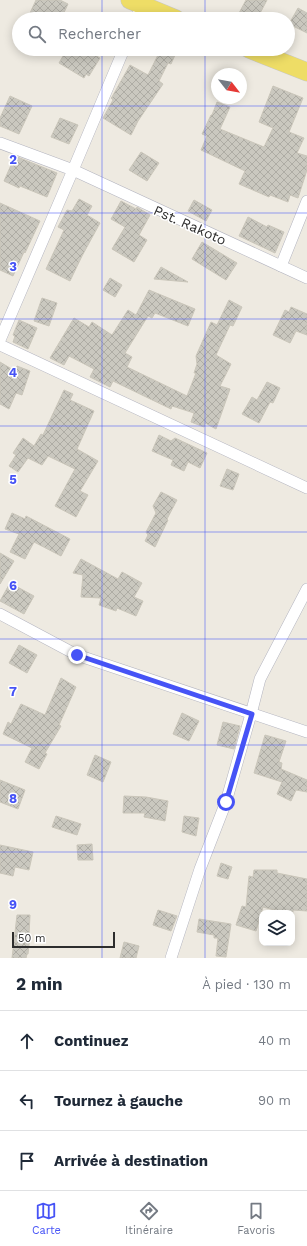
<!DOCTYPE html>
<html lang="fr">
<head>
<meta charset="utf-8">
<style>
  :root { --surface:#fff; --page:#f6f6f7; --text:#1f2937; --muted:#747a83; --line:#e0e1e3; --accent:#4653f6 }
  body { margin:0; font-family:"Work Sans",sans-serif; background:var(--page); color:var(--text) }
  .controls { position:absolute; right:12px; bottom:12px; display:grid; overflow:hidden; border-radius:8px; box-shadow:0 2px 10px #0003 }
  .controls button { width:36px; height:36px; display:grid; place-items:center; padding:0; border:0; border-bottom:1px solid var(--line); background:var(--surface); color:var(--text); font:20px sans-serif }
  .compass { position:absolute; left:211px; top:68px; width:36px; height:36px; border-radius:50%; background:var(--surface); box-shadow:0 2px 10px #0003; rotate:121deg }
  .scale { position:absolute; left:12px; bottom:10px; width:103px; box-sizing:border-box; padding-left:4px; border:2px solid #2d2d2d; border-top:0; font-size:11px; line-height:14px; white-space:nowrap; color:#2d2d2d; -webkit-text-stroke:3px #fff; paint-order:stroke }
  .stop { position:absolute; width:12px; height:12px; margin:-9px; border:3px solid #4653f6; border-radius:50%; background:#fff }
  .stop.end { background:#4653f6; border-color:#fff; box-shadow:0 1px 4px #0008 }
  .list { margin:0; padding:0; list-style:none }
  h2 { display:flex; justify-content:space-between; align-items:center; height:52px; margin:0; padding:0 16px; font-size:17px }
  h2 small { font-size:13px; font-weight:400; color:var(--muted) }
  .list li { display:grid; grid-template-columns:26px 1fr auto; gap:12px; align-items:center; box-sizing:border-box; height:60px; padding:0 16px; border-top:1px solid var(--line) }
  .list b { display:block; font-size:15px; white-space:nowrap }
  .list em { font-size:13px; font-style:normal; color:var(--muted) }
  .icon { flex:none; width:22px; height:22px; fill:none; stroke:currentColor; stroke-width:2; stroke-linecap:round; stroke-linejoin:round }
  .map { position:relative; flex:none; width:307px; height:958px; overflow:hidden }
  .search { position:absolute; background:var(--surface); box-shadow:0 2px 10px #0003; left:12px; right:12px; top:12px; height:44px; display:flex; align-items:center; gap:10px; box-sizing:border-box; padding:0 14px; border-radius:22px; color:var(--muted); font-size:15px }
  .sheet { height:232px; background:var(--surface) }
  nav { display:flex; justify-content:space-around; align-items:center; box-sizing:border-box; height:56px; border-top:1px solid var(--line); background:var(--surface); font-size:11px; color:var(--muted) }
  nav a { display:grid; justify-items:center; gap:2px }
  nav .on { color:var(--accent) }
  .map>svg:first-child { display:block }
  .building { fill:url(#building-cross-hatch); stroke:#cac6ba }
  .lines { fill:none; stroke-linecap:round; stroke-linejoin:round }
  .street-casing { stroke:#b4b5c0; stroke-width:12 }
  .primary-casing { stroke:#c8c8c8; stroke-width:19 }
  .street { stroke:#fff; stroke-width:11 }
  .primary { stroke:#ed6; stroke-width:18 }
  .route { stroke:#4653f6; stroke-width:5 }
  .grid { fill:none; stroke:#4653f6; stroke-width:1; stroke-opacity:0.55 }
  .labels { text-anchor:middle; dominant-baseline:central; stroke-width:3; stroke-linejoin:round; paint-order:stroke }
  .street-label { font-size:14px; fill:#2d2d2d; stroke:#fff }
  .grid-label { font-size:13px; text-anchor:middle; font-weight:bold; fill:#4653f6; stroke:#fff; stroke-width:3; stroke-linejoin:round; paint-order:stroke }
</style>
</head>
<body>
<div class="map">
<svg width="307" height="958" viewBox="0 0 307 958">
  <defs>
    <pattern id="building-cross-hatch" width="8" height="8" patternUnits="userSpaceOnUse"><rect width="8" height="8" fill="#cac8bf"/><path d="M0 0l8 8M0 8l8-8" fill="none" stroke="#aeaca4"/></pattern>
  </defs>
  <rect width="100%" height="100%" fill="#eeeae1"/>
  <g class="building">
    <path d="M36 0H60L68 4 61 19H44L30 13Z"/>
    <path d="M246 0H267L257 19H245L238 15Z"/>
    <path d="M298 8 307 13V33L289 24Z"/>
    <path d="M67 49H85L100 58 89 76 86 74 84 78 59 63Z"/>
    <path d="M161 49H165L175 55 171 64 168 63 159 81 163 84 138 121 131 135 103 118 113 100 111 98 112 97 130 65 148 75Z"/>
    <path d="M273 86 303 98 289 132 304 138 297 153 307 156V170L298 198 290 195 288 202 270 195 269 197 239 184 245 171 201 150 207 136 202 134 211 115H212L217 102 230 107 220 129 264 147 273 128 259 122Z"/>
    <path d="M10 96 32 106 19 134 0 126V118Z"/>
    <path d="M60 118 78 125 69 144 51 137Z"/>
    <path d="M141 152 159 163 147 181 129 170Z"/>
    <path d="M15 156 57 173 47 197 20 186 19 188 4 181Z"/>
    <path d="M79 199 92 206 87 215 100 223 82 256 70 281 46 269 64 230 58 227 67 210 72 211Z"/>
    <path d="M194 200 212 210 206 221 188 211Z"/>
    <path d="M121 201 136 209 137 207 150 215 139 235 147 240 134 262 112 249 125 227 111 219Z"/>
    <path d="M0 203 40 221 25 253 24 252 13 276 0 270Z"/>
    <path d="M248 217 267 227 268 225 284 232 275 253 239 236Z"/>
    <path d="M202 242 237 263 226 280 192 259Z"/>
    <path d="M161 267 188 282 154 279Z"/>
    <path d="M110 278 122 285 115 297 103 290Z"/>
    <path d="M149 290 195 309 188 326 155 313 152 318 148 316 125 353 132 357 127 367 187 396 196 373H194L197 364 196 356 211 322 217 325 229 300 242 307 233 326 230 325 216 355 231 364 220 386 230 389 216 429 205 423 204 427 191 422 194 413 172 406 171 409 113 381 110 387 90 377 94 369 69 356 64 365 50 358 74 318 89 327 92 322 112 335 128 310 136 315Z"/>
    <path d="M42 298 57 303 49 326 34 321Z"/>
    <path d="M291 307 307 314V335L296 331 290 343 273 335 285 310 289 312Z"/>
    <path d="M19 320 37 328 28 349 13 342 15 336 13 335Z"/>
    <path d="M0 362 15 371 17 366 30 371 22 395 16 393 9 409 0 404Z"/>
    <path d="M267 382 280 388 273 403 270 402 259 423 242 414 252 397 257 400Z"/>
    <path d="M64 390 73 394 70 400 94 411 77 449 98 461 80 491 88 495 76 517 55 506 75 469 48 456 42 465 28 458 18 472 9 466 16 455 13 453 23 438 34 446 41 434 43 435Z"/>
    <path d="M159 435 171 441 175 438 207 453 200 468 188 462 184 471 171 465 173 460 152 451Z"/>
    <path d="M227 469 239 474 233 490 220 486Z"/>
    <path d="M161 492 177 500 167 519 168 520 155 547 145 541 148 535 146 532 156 513 153 506Z"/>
    <path d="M12 513 25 519 26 516 70 539 61 556 34 542 25 559 10 552 19 534 5 529Z"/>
    <path d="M0 553 14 561 0 584Z"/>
    <path d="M81 559 118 579 122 572 142 583 134 597 143 601 136 616 117 608 116 611 99 605 101 598 81 597 83 575 73 573Z"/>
    <path d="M10 583 34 596 24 614 0 601Z"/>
    <path d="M19 645 37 655 27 673 9 663Z"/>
    <path d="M61 678 76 687 59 725 61 726 45 753 47 754 39 769 25 762 32 748 3 734 8 722 11 724 21 704 45 715Z"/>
    <path d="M182 713 199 721 189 741 173 734Z"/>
    <path d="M223 722 240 726 234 749 217 745Z"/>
    <path d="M265 735 286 741 279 762 282 763 281 769 307 780V792L296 790 291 801 277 794 282 782 254 773Z"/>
    <path d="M95 755 111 762 103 782 87 775Z"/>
    <path d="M0 780 25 790 18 809 0 802Z"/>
    <path d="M124 796 146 797 168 801 165 821 144 817 145 813H123Z"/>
    <path d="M56 816 81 824 77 835 52 827Z"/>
    <path d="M184 816 199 818 196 836 182 832Z"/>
    <path d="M92 844 93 860H78L77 845Z"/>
    <path d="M0 845 33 852 29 870 15 867 13 876 0 873Z"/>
    <path d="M221 863 232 867 228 879 217 876Z"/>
    <path d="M254 870H277V873L307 879V911L293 910V914L282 912 263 907 256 931 236 925 242 906 246 907 249 876 253 877Z"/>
    <path d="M158 910 177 916 171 931 153 925Z"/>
    <path d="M17 915H30L29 935H30L28 954H27L26 958H12Z"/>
    <path d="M199 919 231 924 226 957 216 956 218 938H214V935L197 932Z"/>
    <path d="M124 942 139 946 136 958H120Z"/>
  </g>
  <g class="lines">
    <g class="street-casing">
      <g id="street">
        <path d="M136 19 142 5"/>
        <path d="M0 143 73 170 307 278"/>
        <path d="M281 266 307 201"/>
        <path d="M0 340 73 170 124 49"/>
        <path d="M0 345 307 488"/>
        <path d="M0 614 77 655 307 732"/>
        <path d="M171 958 200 869 226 802 251 714 260 679 307 589"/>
      </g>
    </g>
    <g class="primary-casing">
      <g id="primary">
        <path d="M130 0 176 19"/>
        <path d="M249 49 307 72"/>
      </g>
    </g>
    <use href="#street" class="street"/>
    <use href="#primary" class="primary"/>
  </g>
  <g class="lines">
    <path class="route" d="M77 655 252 714 226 802"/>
  </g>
  <path class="grid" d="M102 0V19M205 0V19M102 49V958M205 49V958M0 106H307M0 213H307M0 319H307M0 426H307M0 532H307M0 639H307M0 745H307M0 852H307"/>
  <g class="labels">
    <g class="street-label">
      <text transform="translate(190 225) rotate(24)">Pst. Rakoto</text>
    </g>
  </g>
  <g class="grid-label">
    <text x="13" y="164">2</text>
    <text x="13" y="271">3</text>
    <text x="13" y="377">4</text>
    <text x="13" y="484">5</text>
    <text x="13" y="590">6</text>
    <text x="13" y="696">7</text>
    <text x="13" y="803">8</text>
    <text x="13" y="909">9</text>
  </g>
</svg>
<div class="controls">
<button><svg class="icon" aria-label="layers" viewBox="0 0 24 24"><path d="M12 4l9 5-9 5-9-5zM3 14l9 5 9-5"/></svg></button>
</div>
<svg class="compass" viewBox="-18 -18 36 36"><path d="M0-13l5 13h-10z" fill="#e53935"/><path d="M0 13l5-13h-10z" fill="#747a83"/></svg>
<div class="scale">50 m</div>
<div class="stop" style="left:226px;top:802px"></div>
<div class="stop end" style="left:77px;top:655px"></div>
<div class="search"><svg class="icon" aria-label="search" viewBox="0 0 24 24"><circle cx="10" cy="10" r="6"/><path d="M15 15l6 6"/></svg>Rechercher</div>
</div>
<section class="sheet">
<h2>2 min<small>À pied · 130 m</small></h2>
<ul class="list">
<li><svg class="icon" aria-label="ahead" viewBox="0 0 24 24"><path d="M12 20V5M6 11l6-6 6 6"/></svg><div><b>Continuez</b></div><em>40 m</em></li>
<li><svg class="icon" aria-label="left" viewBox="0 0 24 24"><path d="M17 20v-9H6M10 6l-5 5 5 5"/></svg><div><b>Tournez à gauche</b></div><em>90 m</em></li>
<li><svg class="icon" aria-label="arrive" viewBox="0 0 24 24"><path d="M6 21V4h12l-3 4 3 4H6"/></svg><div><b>Arrivée à destination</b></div></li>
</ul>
</section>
<nav>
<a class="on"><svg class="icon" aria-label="map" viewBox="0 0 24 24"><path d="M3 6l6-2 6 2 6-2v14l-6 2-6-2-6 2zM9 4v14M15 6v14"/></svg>Carte</a>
<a><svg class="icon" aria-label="directions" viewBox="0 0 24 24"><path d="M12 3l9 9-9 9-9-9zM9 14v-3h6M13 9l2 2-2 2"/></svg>Itinéraire</a>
<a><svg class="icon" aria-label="saved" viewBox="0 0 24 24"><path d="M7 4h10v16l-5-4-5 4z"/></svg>Favoris</a>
</nav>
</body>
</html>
